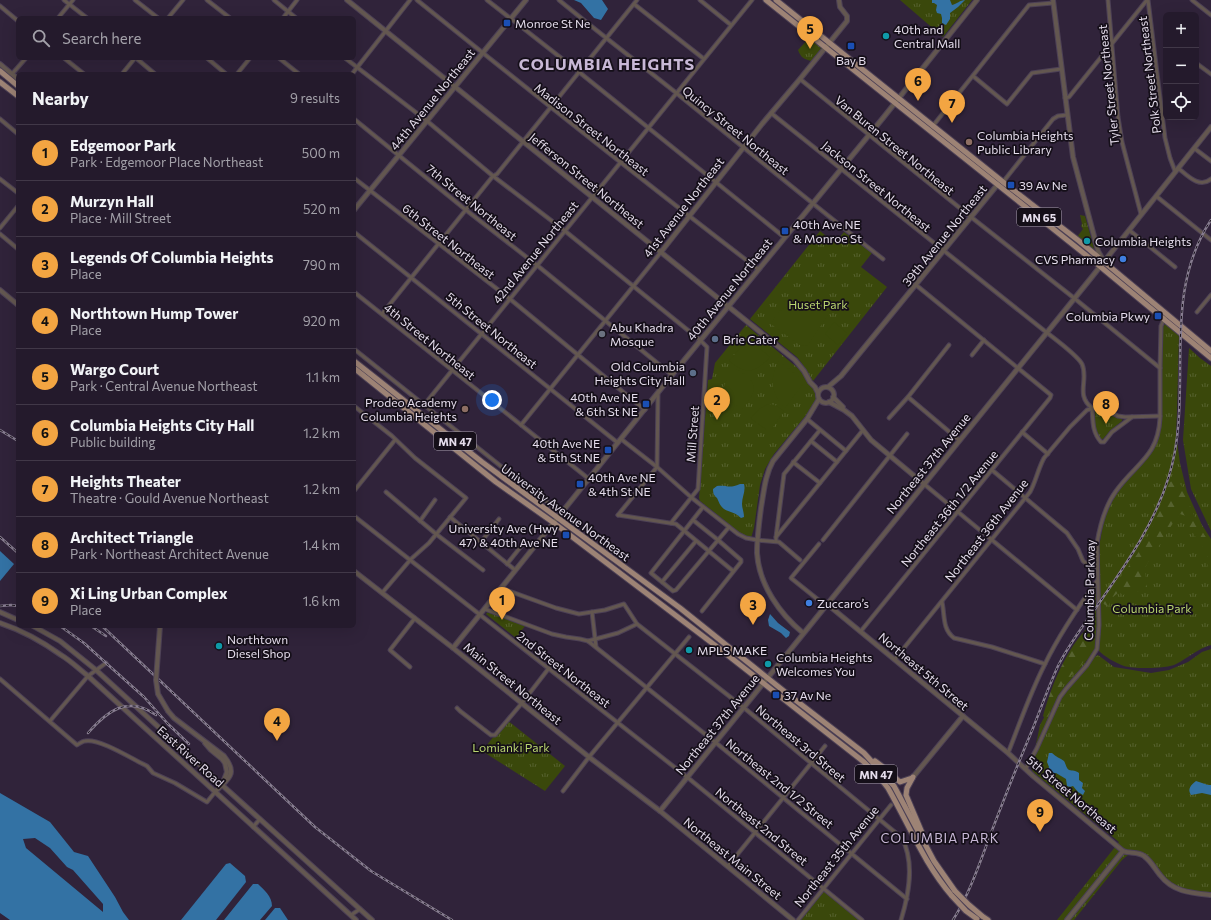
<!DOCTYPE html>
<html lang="en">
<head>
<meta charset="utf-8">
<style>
  :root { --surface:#241a2c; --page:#2c2334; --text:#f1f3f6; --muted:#a3a1a9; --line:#413848; --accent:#f3a542 }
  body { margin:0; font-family:Commissioner,sans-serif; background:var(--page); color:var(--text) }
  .controls { position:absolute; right:12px; top:12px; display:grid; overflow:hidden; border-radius:6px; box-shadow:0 4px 16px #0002 }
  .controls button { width:36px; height:36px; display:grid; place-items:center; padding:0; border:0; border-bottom:1px solid var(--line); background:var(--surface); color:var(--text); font:20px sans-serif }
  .you { position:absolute; left:492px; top:400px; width:14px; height:14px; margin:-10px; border:3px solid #fff; border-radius:50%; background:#1a73e8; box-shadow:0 0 0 6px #1a73e833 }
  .badge { display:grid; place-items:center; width:26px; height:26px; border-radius:50%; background:var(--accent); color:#111; font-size:13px; font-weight:700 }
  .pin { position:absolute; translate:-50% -33px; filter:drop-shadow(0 1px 2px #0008) }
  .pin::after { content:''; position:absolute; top:21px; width:14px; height:12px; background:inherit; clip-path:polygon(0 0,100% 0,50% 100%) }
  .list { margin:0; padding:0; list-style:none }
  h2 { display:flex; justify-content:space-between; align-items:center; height:52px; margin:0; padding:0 16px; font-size:17px }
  h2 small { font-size:13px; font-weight:400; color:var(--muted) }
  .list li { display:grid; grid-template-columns:26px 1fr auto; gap:12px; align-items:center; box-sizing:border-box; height:56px; padding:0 16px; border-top:1px solid var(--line) }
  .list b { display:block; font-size:15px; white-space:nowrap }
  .list p { margin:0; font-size:13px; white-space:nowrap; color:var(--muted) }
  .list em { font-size:13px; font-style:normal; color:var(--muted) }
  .icon { flex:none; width:22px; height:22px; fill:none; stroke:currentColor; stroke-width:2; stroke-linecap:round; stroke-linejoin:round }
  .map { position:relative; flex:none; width:1211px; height:920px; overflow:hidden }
  .search { position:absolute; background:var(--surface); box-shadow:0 4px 16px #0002; left:16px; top:16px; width:340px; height:44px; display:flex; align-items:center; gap:10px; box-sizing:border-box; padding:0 14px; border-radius:6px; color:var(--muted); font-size:15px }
  .panel { position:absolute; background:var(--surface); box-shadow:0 4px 16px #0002; left:16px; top:72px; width:340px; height:556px; border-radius:6px }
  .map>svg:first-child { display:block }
  .grass { fill:url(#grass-tufts) }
  .forest { fill:url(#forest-firs) }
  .garden { fill:#3a480b }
  .water { fill:#3372a4; fill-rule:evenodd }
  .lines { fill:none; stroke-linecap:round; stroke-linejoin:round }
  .minor-casing { stroke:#4d4156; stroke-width:5 }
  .tertiary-casing { stroke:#4d4156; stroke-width:6 }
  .primary-casing { stroke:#4d4156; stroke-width:7 }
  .minor { stroke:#635750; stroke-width:3 }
  .tertiary { stroke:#635750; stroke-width:4 }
  .primary { stroke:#9d8375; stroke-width:5 }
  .rail-casing { stroke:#877d90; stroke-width:2.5 }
  .rail { stroke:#150f19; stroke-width:1; stroke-dasharray:3; stroke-linecap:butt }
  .tertiary-bridge-casing { stroke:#4d4156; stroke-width:6; stroke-linecap:butt }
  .primary-bridge-casing { stroke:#4d4156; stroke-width:7; stroke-linecap:butt }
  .tertiary-bridge { stroke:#635750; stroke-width:4 }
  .primary-bridge { stroke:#9d8375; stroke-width:5 }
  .transit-dot { fill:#1a4fb4; stroke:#150f19; stroke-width:1.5 }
  .culture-dot { fill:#0f9aa8; stroke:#150f19; stroke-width:1.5 }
  .education-dot { fill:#8d6e63; stroke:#150f19; stroke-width:1.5 }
  .shop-dot { fill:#3f7fe0; stroke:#150f19; stroke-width:1.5 }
  .worship-dot { fill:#6b7280; stroke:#150f19; stroke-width:1.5 }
  .service-dot { fill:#5c6f8a; stroke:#150f19; stroke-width:1.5 }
  .labels { text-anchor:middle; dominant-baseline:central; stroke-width:3.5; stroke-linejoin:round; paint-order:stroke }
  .shield { fill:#150f19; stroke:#a79fad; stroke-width:1 }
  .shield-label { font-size:11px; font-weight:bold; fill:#e5ddec }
  .poi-label { font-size:12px; fill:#e5ddec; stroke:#150f19; text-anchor:start }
  .street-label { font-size:12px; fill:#e5ddec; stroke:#150f19 }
  .park-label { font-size:12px; fill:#b9d56f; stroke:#150f19 }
  .neighbourhood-label { font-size:13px; letter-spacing:1px; fill:#c8b8d6; stroke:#150f19 }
  .district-label { font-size:16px; font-weight:bold; letter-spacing:1px; fill:#c8b8d6; stroke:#150f19 }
</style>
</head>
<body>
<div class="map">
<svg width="1211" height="920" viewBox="0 0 1211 920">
  <defs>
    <pattern id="grass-tufts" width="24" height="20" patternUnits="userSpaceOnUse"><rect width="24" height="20" fill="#3a480b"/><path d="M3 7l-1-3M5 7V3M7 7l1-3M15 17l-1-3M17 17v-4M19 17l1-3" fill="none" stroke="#56622f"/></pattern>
    <pattern id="forest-firs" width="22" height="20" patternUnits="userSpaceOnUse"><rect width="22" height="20" fill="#3a480b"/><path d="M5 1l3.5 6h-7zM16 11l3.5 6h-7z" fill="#56622f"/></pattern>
  </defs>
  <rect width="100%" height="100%" fill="#30233a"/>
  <g class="grass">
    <path d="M900 0H972L943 37Z"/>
    <path d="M810 37 822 48 811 61C804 59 801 58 798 50Z"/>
    <path d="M1080 215 1085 216 1095 252 1082 239 1077 237 1083 229 1081 226 1082 224Z"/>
    <path d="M820 231 835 243 844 232 872 253 861 267 887 287 813 381 809 377 803 365 797 357 750 319Z"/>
    <path d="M1165 324H1167L1179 333 1177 411 1176 434 1180 463 1187 492 1202 525 1211 539V645C1197 649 1188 658 1176 664 1168 669 1133 669 1124 666 1114 662 1105 657 1098 650L1084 663 1098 655 1114 667 1151 673 1169 670 1188 662 1202 652 1211 649V893C1196 891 1181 891 1168 882 1159 875 1155 862 1146 855 1143 852 1138 851 1134 850L1122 860 1074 920H1057L1119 842 1033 772 1031 768 1040 725 1059 690 1076 654 1092 629 1091 593 1100 578 1099 547 1104 519 1113 499 1124 484 1152 452 1159 435 1161 423 1162 328Z"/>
    <path d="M746 325 800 370 808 382 815 389 817 393 816 402 810 412 808 413 774 454 765 469 760 485 754 528 751 538 740 534 725 523 724 520 700 501 699 498 708 380 712 379 715 363Z"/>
    <path d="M1189 348 1200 358 1211 366V531L1191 489 1183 440Z"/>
    <path d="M1096 409H1102L1111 415 1122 419V421L1110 431 1103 439H1101C1095 431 1090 418 1096 409Z"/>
    <path d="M488 612 525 626 516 638 486 614Z"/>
    <path d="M507 720 565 766 545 791 482 751Z"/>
    <path d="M824 891 859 920H801Z"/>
  </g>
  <g class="forest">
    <path d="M1177 480 1182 487 1198 525 1211 545V583L1208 577 1207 554 1189 527 1186 516 1180 514C1170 526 1164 538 1156 551 1152 558 1146 562 1145 570 1145 576 1147 583 1147 589 1138 592 1131 591 1123 595L1119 592 1113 597 1108 606 1105 605 1103 603C1117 579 1137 559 1149 534 1157 517 1163 499 1169 482Z"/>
    <path d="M1090 625 1093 634 1087 655 1082 664 1062 685 1048 716 1045 718 1043 716C1052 684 1066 649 1090 625Z"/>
  </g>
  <g class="garden">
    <path d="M799 303C811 303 820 306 830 312L808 345 801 346 771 324C778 310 784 306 799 303Z"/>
    <path d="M834 322 847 333 838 345 825 334Z"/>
    <path d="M750 340 770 357C755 373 746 375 729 361L746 341Z"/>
    <path d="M779 361 803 380V384L785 408C771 395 769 377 779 361Z"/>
    <path d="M737 369C759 383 758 390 742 409L726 397 723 390 726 381Z"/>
    <path d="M768 404 775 405 784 411 771 430H767L750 418 761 408Z"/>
  </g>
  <g class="water">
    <path d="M574 0H602L608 9 601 20 594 18 581 3Z"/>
    <path d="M932 0H950L952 5C957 4 960 0 965 0L958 7 950 13V19L946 25 942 23V18L941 14 937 13 936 10 937 5 934 3H932Z"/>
    <path d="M740 484H744C746 491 742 497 742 504 742 508 744 512 744 517L741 518C734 511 730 513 724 509 720 506 719 502 717 498 714 495 713 494 713 489L717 486C727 485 729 489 740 484Z"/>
    <path d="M0 551 14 564 0 581Z"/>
    <path d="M770 614 778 623 790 632 789 636 786 638 781 633 769 626 768 620Z"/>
    <path d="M1049 753H1052C1056 757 1060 758 1064 761 1066 764 1066 768 1069 770 1073 771 1075 770 1079 773V780L1083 783 1082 788 1085 791 1083 795 1078 792 1073 786 1070 787 1067 786 1066 779 1056 773 1048 775 1045 774 1049 767 1047 762Z"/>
    <path d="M1196 781 1208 785H1211V795L1202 793 1191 795C1187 789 1191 785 1196 781Z"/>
    <path d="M0 793 50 822 74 852 88 856 115 897 123 912 129 920H10L0 913ZM35 838 50 848 67 867 73 870 103 904V912L26 848 23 839Z"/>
    <path d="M230 863 245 876 246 882 216 920H181L226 864Z"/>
    <path d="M253 884H258C264 890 272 896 272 906L260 920H224Z"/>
    <path d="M275 908H280L288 920H265Z"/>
  </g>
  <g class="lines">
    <g class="minor-casing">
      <g id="minor">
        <path d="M64 0 87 18"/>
        <path d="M135 0 158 18"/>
        <path d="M207 0 230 18"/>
        <path d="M274 0 296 18"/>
        <path d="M417 0C530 91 643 181 758 269"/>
        <path d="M487 0 579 72 784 237"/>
        <path d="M559 0C599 33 640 64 680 96 748 151 815 206 883 259"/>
        <path d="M700 0 731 25"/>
        <path d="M1108 0 1118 117 1122 142 1141 214"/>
        <path d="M1148 0 1165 138 1170 158 1175 171"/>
        <path d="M1192 0 1211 15"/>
        <path d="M634 4 704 59"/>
        <path d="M0 6 18 21"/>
        <path d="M58 18 73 0"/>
        <path d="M168 18 183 0"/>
        <path d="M283 18 297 0"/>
        <path d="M64 58 84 74"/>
        <path d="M136 58 155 74"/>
        <path d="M207 58 226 74"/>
        <path d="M279 58 299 74"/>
        <path d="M345 58 427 121 493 176 565 231 700 340 707 347 698 489 671 523"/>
        <path d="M1196 63 1211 74"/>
        <path d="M12 74 26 58"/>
        <path d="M122 74 135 58"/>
        <path d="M237 74 250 58"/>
        <path d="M352 74 410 0"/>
        <path d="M973 76 1007 104 1032 73 1061 69"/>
        <path d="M800 79 971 217 1074 298 1160 368"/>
        <path d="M1065 98 1069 97 1147 0"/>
        <path d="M771 113 1046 332C1055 339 1077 355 1082 364 1089 380 1075 395 1092 408 1093 421 1092 432 1101 442H1104L1112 432 1132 417"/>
        <path d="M0 119 18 134"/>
        <path d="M354 119 466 210 538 266 672 375"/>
        <path d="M932 127 1029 5 1053 3"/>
        <path d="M1194 148 1211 161"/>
        <path d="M1178 168C1187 175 1199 189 1211 179"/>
        <path d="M354 178 510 299 645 410"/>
        <path d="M0 179 18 193"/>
        <path d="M1003 182 1053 119 1058 116 1067 115"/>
        <path d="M1156 196 1211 240"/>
        <path d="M0 228 18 206"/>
        <path d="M1129 230 1175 267"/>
        <path d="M354 232 618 443"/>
        <path d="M0 234 18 249"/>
        <path d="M354 292 589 479"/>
        <path d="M1197 312 1211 295"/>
        <path d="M382 314 493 176 497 174 637 0"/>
        <path d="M354 349 522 483 550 504"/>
        <path d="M972 355 984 340"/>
        <path d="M908 397 959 440"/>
        <path d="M424 405 752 0"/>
        <path d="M354 406 392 436 415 458 466 498 429 543 411 559 382 593"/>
        <path d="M889 418 908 397 949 345"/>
        <path d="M807 419 846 451"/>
        <path d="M521 425 661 252"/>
        <path d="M1022 432 1048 454"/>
        <path d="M621 439 657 467 692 498 738 534 746 538 757 540 779 542 800 560"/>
        <path d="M811 441 837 462"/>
        <path d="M793 462 820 483"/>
        <path d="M992 470 1067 533 1078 549 1083 561 1090 566 1097 567"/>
        <path d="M924 484 1077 610"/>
        <path d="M354 491 395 440"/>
        <path d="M386 492 436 534 483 570"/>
        <path d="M703 507 651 573 673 591 676 590 729 527"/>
        <path d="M618 515 657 467 658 393"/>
        <path d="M618 515 676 524 733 571"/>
        <path d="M354 516 687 777 862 920"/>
        <path d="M450 517 515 570"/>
        <path d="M693 520 718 540 741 560V562L702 611"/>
        <path d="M420 521 435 500"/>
        <path d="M776 537 784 474 820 430"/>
        <path d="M823 540 907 434"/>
        <path d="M776 541V537L863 430"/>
        <path d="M481 542 499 519"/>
        <path d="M819 544 791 578 826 606"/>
        <path d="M507 564 523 544"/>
        <path d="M662 582 696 541"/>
        <path d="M501 588 556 608 579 614 605 610 624 604 637 624 743 707 902 838C915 863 909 894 901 920"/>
        <path d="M942 602C945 615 942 629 954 638L992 647 1045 664"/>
        <path d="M485 609 552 634 566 637 580 639 588 641 618 633 637 624"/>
        <path d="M592 612 596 647"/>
        <path d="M861 631 1050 398 1051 395 916 285"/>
        <path d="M588 641 715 742 907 899"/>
        <path d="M895 659 1030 492C1036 481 1038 469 1044 458L1070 427 1087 410 1094 408H1103L1118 416 1125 417 1160 416"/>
        <path d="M410 667 390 650 415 618"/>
        <path d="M0 679 77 745C80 743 83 741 85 741 98 738 129 757 141 763L147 766 153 773 175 783 207 802 215 792"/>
        <path d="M457 708 460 711 491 735H495L522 703 549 668"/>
        <path d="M50 721 88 676 106 663"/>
        <path d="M1008 753C1020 723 1030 693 1045 664 1059 635 1078 607 1097 581"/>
        <path d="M1026 768 1037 748 1060 697 1066 689 1087 665 1097 649 1099 625 1097 543C1100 525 1105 506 1116 491 1136 463 1158 457 1160 418V368L1161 326 1164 319 1167 315"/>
        <path d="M563 791 589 757 689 637"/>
        <path d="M253 827 260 819"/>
        <path d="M728 866 825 746"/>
        <path d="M351 915 360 909"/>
        <path d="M798 920 891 805"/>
      </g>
    </g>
    <g class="tertiary-casing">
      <g id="tertiary">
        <path d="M347 0 795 360 804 371 810 382 815 387 818 393"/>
        <path d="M1053 0 1073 157 1098 251 1103 260"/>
        <path d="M0 64 18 79"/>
        <path d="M354 210 526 0"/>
        <path d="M661 252 762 124 800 79 847 21V16L840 7 839 0"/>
        <path d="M0 290 18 305"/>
        <path d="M828 387 841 376 998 184"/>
        <circle cx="826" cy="395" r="8"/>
        <path d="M833 397 843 407"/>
        <path d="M829 402 844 410 852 416 871 440 924 484"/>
        <path d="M354 571 453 648 589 757 660 811 793 920"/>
        <path d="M827 604 1008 753 1033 776 1123 851C1130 854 1138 851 1144 856 1151 861 1155 869 1160 875 1173 892 1191 893 1211 895"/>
        <path d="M0 612 18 620"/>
        <path d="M0 623C21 630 43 642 61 655 71 661 79 669 88 676L356 920"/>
        <path d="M33 626 60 641 96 670 222 785 372 920"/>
        <path d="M803 633C780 614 759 585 757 553 757 538 759 523 761 508 764 491 765 475 773 461L807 419 819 399"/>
        <path d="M453 648 672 375 883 118 977 0"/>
        <path d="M168 711 174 718 224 756C239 775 227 779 215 792"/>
        <path d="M205 743 211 750 222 759 225 763 227 772 222 785"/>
        <path d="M913 777 963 716"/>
        <path d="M660 811 1091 278 1211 127"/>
        <path d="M1067 920 1123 851"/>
      </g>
    </g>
    <g class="primary-casing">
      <g id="primary">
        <path d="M766 0 1096 263 1211 358"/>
        <path d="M776 0 1003 182 1079 241 1211 351"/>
        <path d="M0 71 18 86"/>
        <path d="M0 82 18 96"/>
        <path d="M354 361 482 462 680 608 785 692 864 753 894 786 934 861 955 891"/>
        <path d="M354 368 496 482 554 523 716 646 864 762 881 779 888 788C909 825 925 865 952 896"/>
        <path d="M875 761 883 767 900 782 912 778"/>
        <path d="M913 777 907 788 906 795 923 835"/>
        <path d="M982 916 988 920"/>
      </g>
    </g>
    <use href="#minor" class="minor"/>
    <use href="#tertiary" class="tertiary"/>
    <use href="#primary" class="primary"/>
    <g class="rail-casing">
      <g id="rail">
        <path d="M0 430 18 441"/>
        <path d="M0 537 18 553"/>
        <path d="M0 606 11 605 18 606"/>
        <path d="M60 626 84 643 106 663 144 697 168 724 189 744"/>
        <path d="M91 626 106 636"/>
        <path d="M102 626 315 827 371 871 452 920"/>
        <path d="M88 733C107 711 128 695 156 715"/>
        <path d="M953 920C970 893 980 862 991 833 1004 799 1017 766 1031 733 1040 711 1048 688 1058 666 1068 646 1082 627 1095 609 1124 567 1154 526 1169 476 1195 391 1159 299 1211 220"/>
      </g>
    </g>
    <use href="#rail" class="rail"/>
    <g class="tertiary-bridge-casing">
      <path id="tertiary-bridge" d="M160 626 156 680 158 694 168 711"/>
    </g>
    <g class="primary-bridge-casing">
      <g id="primary-bridge">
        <path d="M955 891 969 905 982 916"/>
        <path d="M952 896 966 911 977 919"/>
      </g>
    </g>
    <use href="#tertiary-bridge" class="tertiary-bridge"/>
    <use href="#primary-bridge" class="primary-bridge"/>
  </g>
  <g class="transit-dot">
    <rect x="503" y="19" width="8" height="8" rx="2"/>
    <rect x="847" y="42" width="8" height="8" rx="2"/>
    <rect x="1007" y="181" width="8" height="8" rx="2"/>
    <rect x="781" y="227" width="8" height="8" rx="2"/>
    <rect x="1154" y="312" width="8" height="8" rx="2"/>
    <rect x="642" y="400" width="8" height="8" rx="2"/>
    <rect x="604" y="446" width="8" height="8" rx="2"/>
    <rect x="576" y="480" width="8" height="8" rx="2"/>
    <rect x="562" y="531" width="8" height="8" rx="2"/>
    <rect x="772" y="691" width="8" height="8" rx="2"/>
  </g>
  <g class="culture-dot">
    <circle cx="886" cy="36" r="4"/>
    <circle cx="1087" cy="241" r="4"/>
    <circle cx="219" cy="646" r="4"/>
    <circle cx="689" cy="650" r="4"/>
    <circle cx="768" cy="664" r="4"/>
  </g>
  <g class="education-dot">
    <circle cx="969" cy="142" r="4"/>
    <circle cx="465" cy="409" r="4"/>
  </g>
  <g class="shop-dot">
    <circle cx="1123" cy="259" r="4"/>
    <circle cx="809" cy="603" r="4"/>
  </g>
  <circle class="worship-dot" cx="602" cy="334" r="4"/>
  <g class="service-dot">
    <circle cx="715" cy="339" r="4"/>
    <circle cx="693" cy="373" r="4"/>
  </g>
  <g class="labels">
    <g class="shield">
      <rect x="1017" y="208" width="44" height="18" rx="3"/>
      <rect x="434" y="432" width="42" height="18" rx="3"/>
      <rect x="855" y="765" width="42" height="18" rx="3"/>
    </g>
    <g class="shield-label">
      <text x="1039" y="217">MN 65</text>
      <text x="455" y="441">MN 47</text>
      <text x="876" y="774">MN 47</text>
    </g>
    <g class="poi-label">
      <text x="515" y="23">Monroe St Ne</text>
      <text x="894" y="29">40th and<tspan x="894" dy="14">Central Mall</tspan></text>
      <text x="851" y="60" text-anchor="middle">Bay B</text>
      <text x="977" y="135">Columbia Heights<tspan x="977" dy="14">Public Library</tspan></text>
      <text x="1019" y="185">39 Av Ne</text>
      <text x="793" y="224">40th Ave NE<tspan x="793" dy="14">&amp; Monroe St</tspan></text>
      <text x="1095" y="241">Columbia Heights</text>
      <text x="1115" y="259" text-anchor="end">CVS Pharmacy</text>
      <text x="1150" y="316" text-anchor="end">Columbia Pkwy</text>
      <text x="610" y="327">Abu Khadra<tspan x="610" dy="14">Mosque</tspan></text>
      <text x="723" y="339">Brie Cater</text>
      <text x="685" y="366" text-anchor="end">Old Columbia<tspan x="685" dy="14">Heights City Hall</tspan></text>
      <text x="638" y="397" text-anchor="end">40th Ave NE<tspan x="638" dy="14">&amp; 6th St NE</tspan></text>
      <text x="457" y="402" text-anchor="end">Prodeo Academy<tspan x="457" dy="14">Columbia Heights</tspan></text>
      <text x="600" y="443" text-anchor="end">40th Ave NE<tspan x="600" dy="14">&amp; 5th St NE</tspan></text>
      <text x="588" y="477">40th Ave NE<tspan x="588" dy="14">&amp; 4th St NE</tspan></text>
      <text x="558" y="528" text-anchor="end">University Ave (Hwy<tspan x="558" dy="14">47) &amp; 40th Ave NE</tspan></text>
      <text x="817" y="603">Zuccaro’s</text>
      <text x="227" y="639">Northtown<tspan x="227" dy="14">Diesel Shop</tspan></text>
      <text x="697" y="650">MPLS MAKE</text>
      <text x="776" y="657">Columbia Heights<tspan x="776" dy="14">Welcomes You</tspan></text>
      <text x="784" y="695">37 Av Ne</text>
    </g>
    <g class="street-label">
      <text transform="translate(1149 75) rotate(-97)">Polk Street Northeast</text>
      <text transform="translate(1108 85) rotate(-96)">Tyler Street Northeast</text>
      <text transform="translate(432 99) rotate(-51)">44th Avenue Northeast</text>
      <text transform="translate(592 129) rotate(38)">Madison Street Northeast</text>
      <text transform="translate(736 130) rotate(39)">Quincy Street Northeast</text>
      <text transform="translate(895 145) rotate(39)">Van Buren Street Northeast</text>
      <text transform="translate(587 180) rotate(39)">Jefferson Street Northeast</text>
      <text transform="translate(877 186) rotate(39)">Jackson Street Northeast</text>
      <text transform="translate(472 202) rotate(39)">7th Street Northeast</text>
      <text transform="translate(683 207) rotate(-52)">41st Avenue Northeast</text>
      <text transform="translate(944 235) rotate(-51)">39th Avenue Northeast</text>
      <text transform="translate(449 241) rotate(38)">6th Street Northeast</text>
      <text transform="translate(535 252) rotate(-51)">42nd Avenue Northeast</text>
      <text transform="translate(729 289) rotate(-51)">40th Avenue Northeast</text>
      <text transform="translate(492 330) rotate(39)">5th Street Northeast</text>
      <text transform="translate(430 341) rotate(39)">4th Street Northeast</text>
      <text transform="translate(692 434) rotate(-86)">Mill Street</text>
      <text transform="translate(928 463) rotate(-51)">Northeast 37th Avenue</text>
      <text transform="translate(949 508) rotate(-51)">Northeast 36th 1/2 Avenue</text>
      <text transform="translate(566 512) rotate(36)">University Avenue Northeast</text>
      <text transform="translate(986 530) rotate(-52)">Northeast 36th Avenue</text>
      <text transform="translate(1089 590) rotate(-89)">Columbia Parkway</text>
      <text transform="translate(564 669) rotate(38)">2nd Street Northeast</text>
      <text transform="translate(924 671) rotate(40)">Northeast 5th Street</text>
      <text transform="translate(513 683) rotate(39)">Main Street Northeast</text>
      <text transform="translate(717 724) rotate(-51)">Northeast 37th Avenue</text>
      <text transform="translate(801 743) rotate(40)">Northeast 3rd Street</text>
      <text transform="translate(191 756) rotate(42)">East River Road</text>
      <text transform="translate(780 783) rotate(39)">Northeast 2nd 1/2 Street</text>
      <text transform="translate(1072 794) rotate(40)">5th Street Northeast</text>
      <text transform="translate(762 826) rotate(39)">Northeast 2nd Street</text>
      <text transform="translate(836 856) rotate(-51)">Northeast 35th Avenue</text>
      <text transform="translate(733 858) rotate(39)">Northeast Main Street</text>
    </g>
    <g class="park-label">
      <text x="818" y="304">Huset Park</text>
      <text x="1152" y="608">Columbia Park</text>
      <text x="511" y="747">Lomianki Park</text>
    </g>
    <g class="neighbourhood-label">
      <text x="940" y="838">COLUMBIA PARK</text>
    </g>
    <g class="district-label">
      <text x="607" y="63">COLUMBIA HEIGHTS</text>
    </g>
  </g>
</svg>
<div class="controls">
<button>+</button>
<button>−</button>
<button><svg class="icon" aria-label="locate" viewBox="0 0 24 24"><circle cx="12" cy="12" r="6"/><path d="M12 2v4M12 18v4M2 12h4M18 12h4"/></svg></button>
</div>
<div class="you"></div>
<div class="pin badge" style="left:502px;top:620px">1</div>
<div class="pin badge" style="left:717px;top:420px">2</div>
<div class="pin badge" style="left:753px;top:625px">3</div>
<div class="pin badge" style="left:277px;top:741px">4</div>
<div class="pin badge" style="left:810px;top:49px">5</div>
<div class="pin badge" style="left:918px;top:101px">6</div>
<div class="pin badge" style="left:952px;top:123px">7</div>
<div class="pin badge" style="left:1106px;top:424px">8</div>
<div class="pin badge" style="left:1040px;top:832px">9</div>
<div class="search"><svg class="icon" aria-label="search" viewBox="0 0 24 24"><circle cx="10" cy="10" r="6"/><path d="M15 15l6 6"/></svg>Search here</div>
<section class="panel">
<h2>Nearby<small>9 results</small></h2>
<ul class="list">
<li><span class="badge">1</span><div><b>Edgemoor Park</b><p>Park · Edgemoor Place Northeast</p></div><em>500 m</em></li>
<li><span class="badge">2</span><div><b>Murzyn Hall</b><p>Place · Mill Street</p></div><em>520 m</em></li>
<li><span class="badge">3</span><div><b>Legends Of Columbia Heights</b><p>Place</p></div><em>790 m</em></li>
<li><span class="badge">4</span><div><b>Northtown Hump Tower</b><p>Place</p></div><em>920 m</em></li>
<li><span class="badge">5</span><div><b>Wargo Court</b><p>Park · Central Avenue Northeast</p></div><em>1.1 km</em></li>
<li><span class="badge">6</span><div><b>Columbia Heights City Hall</b><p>Public building</p></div><em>1.2 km</em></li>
<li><span class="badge">7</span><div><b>Heights Theater</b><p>Theatre · Gould Avenue Northeast</p></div><em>1.2 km</em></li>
<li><span class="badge">8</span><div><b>Architect Triangle</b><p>Park · Northeast Architect Avenue</p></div><em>1.4 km</em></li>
<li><span class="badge">9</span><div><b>Xi Ling Urban Complex</b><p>Place</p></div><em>1.6 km</em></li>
</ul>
</section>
</div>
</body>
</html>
